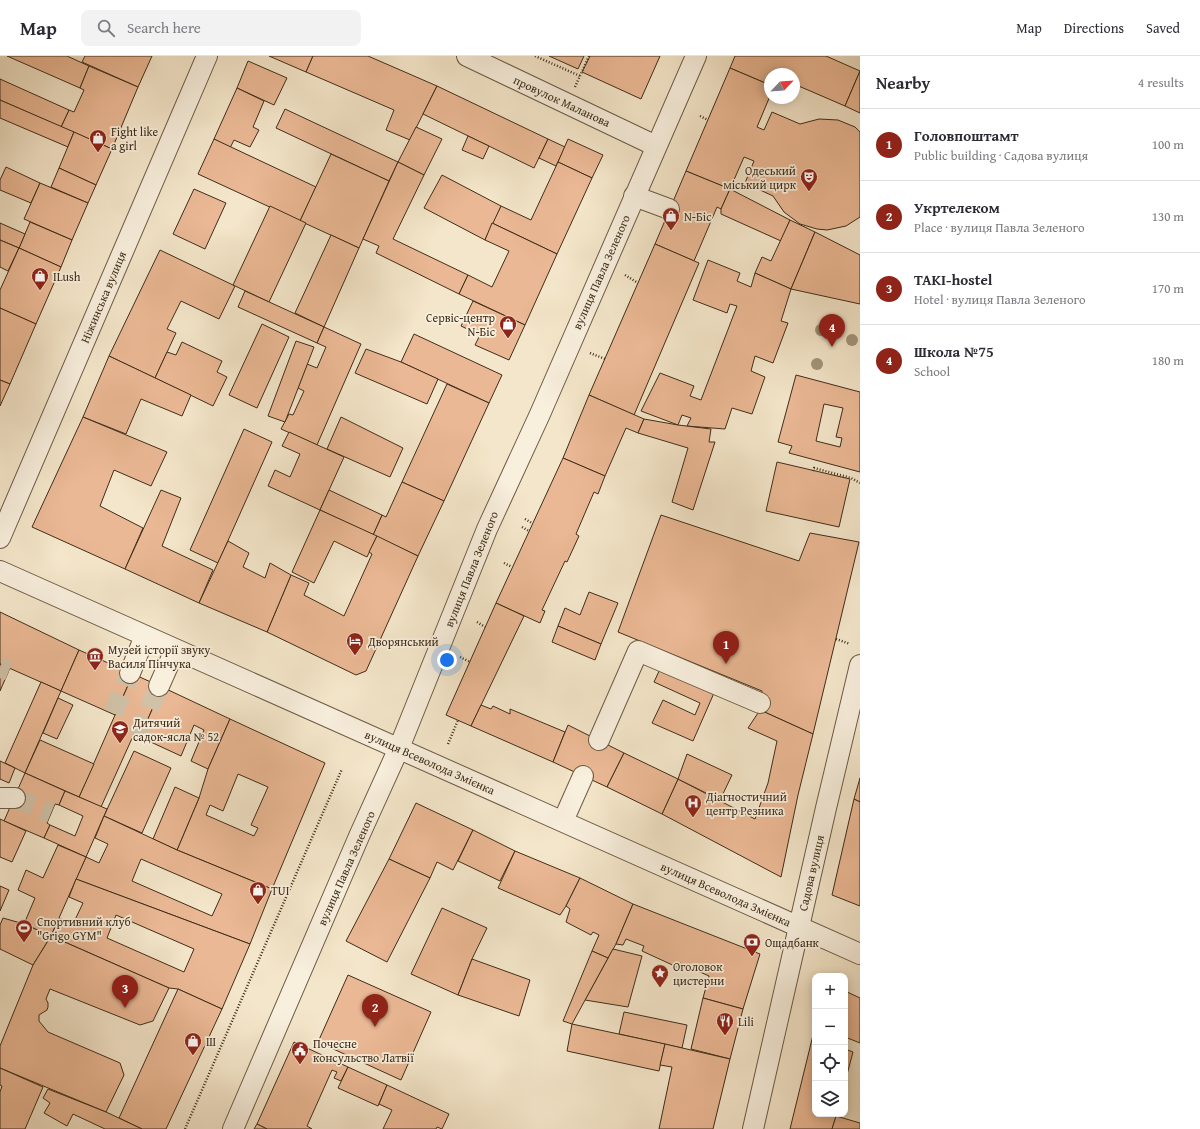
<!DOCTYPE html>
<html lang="en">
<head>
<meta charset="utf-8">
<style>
  :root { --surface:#fff; --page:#f2f2f3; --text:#2b2b33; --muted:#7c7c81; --line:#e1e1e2; --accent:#8f2418 }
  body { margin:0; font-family:"Gentium Book Plus",serif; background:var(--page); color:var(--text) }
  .controls { position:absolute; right:12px; bottom:12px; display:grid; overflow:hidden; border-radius:8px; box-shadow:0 2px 10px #0003 }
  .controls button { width:36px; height:36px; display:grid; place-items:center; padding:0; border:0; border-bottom:1px solid var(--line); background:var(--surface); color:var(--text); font:20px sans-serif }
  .compass { position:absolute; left:764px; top:12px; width:36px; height:36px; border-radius:50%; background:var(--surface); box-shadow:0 2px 10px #0003; rotate:65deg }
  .you { position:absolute; left:447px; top:604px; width:14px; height:14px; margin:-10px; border:3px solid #fff; border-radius:50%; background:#1a73e8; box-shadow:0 0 0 6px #1a73e833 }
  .badge { display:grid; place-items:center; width:26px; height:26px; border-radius:50%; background:var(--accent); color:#fff; font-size:13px; font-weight:700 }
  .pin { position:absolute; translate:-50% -33px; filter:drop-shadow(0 1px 2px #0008) }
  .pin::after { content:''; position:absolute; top:21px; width:14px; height:12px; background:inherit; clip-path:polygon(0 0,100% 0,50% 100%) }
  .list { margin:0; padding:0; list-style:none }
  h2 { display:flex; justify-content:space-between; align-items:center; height:52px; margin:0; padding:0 16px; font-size:17px }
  h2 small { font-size:13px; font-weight:400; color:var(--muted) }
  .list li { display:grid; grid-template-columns:26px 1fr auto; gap:12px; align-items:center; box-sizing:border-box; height:72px; padding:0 16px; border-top:1px solid var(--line) }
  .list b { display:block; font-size:15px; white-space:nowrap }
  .list p { margin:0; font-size:13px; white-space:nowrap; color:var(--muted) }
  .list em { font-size:13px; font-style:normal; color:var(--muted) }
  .icon { flex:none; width:22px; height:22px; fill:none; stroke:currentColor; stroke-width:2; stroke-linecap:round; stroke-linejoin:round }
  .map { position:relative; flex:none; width:860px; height:1073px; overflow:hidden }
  header { display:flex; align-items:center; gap:24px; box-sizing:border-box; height:56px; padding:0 20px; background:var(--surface); border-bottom:1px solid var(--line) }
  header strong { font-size:19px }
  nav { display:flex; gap:22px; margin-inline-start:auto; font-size:14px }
  .search { width:280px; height:36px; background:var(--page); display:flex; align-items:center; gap:10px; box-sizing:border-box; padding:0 14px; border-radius:8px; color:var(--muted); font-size:15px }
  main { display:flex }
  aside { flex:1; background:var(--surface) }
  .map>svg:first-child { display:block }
  .building { fill:#eab894; stroke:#3f2d19; fill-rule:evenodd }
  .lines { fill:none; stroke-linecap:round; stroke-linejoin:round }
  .minor-tunnel { stroke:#d0c1a7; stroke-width:20; stroke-dasharray:20 10; stroke-linecap:butt }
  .minor-casing { stroke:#6c5b45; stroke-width:22 }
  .path { stroke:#3f2d19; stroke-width:2.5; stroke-dasharray:1 2; stroke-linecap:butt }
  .minor { stroke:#f8efdd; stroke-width:20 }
  .tree { fill:#a39579 }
  .labels { text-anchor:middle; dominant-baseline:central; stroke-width:3.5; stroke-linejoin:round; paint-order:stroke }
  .street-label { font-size:12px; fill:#3f2d19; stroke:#f8efdd }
  .poi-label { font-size:12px; fill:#3f2d19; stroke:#f8efdd; text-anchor:start }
</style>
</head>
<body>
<header>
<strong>Map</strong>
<div class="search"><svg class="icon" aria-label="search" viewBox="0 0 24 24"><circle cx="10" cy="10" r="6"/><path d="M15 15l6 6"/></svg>Search here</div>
<nav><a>Map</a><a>Directions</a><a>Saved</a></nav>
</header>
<main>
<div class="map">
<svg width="860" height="1073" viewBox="0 0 860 1073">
  <rect width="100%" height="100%" fill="#f4e6ca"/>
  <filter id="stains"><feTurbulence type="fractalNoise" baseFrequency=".005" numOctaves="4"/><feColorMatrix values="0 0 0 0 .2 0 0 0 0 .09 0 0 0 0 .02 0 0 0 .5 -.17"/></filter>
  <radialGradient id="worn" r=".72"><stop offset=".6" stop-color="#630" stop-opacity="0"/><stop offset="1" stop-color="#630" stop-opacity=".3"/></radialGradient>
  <g class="building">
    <path d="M7 0H67L89 10 80 32Z"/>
    <path d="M85 0H152L138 31 82 6Z"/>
    <path d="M269 0H313L306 16Z"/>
    <path d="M313 0H368L437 30 410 84 386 74 394 54 306 16Z"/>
    <path d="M549 0H584L578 13Z"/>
    <path d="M590 0H660L641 43 582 16Z"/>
    <path d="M735 0H826L860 15 845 50 794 28V18H770V29L730 12Z"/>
    <path d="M248 5 287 22 274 49 237 32Z"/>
    <path d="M89 10 138 31 112 93 61 71 69 54 74 56 84 34 80 32Z"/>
    <path d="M730 12 770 29V40L757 71 764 74 772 56 800 68 819 63 838 64 855 71 860 76V161L846 170 827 174 817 173 800 168 784 156 773 140 745 127 754 105 744 101 730 133 686 115Z"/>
    <path d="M860 15V57L845 50Z"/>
    <path d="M0 23 69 54 61 71 0 44Z"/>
    <path d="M437 30 548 83 534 112 423 58Z"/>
    <path d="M237 32 264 45 253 71 259 74 250 91 234 84 230 92 214 83Z"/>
    <path d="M0 44 74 76 68 91 0 62Z"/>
    <path d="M285 53 398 106 389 125 276 72Z"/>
    <path d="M416 71 442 83 424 119 398 106Z"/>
    <path d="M74 76 112 93 96 129 59 112Z"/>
    <path d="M468 80 489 90 483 103 462 94Z"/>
    <path d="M214 83 316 131 300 165 198 118Z"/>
    <path d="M548 83 565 91 556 110 539 102Z"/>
    <path d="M568 83 603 99 592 122 558 106Z"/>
    <path d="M331 98 389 125 359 192 300 165Z"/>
    <path d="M398 106 424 119 393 183 468 219 459 238 376 197 379 190 363 183Z"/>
    <path d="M558 106 592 122 557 198 492 167 501 150 531 164Z"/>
    <path d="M6 111 40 127 31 147 0 134V124Z"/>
    <path d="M59 112 96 129 88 147 51 131Z"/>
    <path d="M686 115 730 133 721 153 717 151 694 205 655 188Z"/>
    <path d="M442 119 501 150 485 184 424 152Z"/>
    <path d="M40 127 88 147 72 184 24 163Z"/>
    <path d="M194 133 226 147 205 193 173 178Z"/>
    <path d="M730 133 790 164 781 185 721 158V153Z"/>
    <path d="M270 150 306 167 269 246 233 229Z"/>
    <path d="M790 164 815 176 791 233 755 217 762 201 771 205Z"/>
    <path d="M30 166 72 184 61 211 19 192Z"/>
    <path d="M0 167 25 178 19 192 0 184Z"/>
    <path d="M492 167 557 198 525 269 459 238 468 219 492 231 509 195 485 184Z"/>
    <path d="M815 176 860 199V248L791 233Z"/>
    <path d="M331 179 359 192 324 271 295 257Z"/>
    <path d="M0 184 19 192 8 215 0 211Z"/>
    <path d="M655 188 699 207 634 359 589 339Z"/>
    <path d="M19 192 61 211 36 268 0 252V234Z"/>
    <path d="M160 194 235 230 219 263 181 245 167 273 176 277 155 322 109 300Z"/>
    <path d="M708 204 740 217 737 225 751 231 755 217 791 233 781 265 788 267 773 307 755 300 751 315 765 321 752 358 732 352 725 373 687 370 691 362 682 359 678 369 641 355 660 317 694 330 690 340 701 344 737 250 730 248 727 257 693 244Z"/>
    <path d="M245 235 324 271 317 287 238 251Z"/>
    <path d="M473 245 525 269 509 304 475 289 480 279 461 270Z"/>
    <path d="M0 252 36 268 10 328 0 324Z"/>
    <path d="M262 268 289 281 257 352 229 339Z"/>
    <path d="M324 271 361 288 317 389 281 373 289 358 293 359 304 335 298 332 307 308 317 312 326 291 317 287Z"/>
    <path d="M414 278 502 319 489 347 401 306Z"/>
    <path d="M296 285 314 291 285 366 268 360Z"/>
    <path d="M182 286 222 305 217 316 227 321 213 350 155 322 167 296 176 299Z"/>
    <path d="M366 293 401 306 438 323 427 348 355 317Z"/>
    <path d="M109 300 191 339 182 360 141 343 126 378 83 361Z"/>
    <path d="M796 319 860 336V416L789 397 792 390 778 386ZM824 348 843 352 836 381 842 382 840 391 816 385Z"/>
    <path d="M0 324 10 328 0 350Z"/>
    <path d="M447 328 489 347 444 445 402 426Z"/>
    <path d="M589 339 644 363 638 377 626 372 605 420 563 402Z"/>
    <path d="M83 361 167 396 151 430 114 414 100 450 143 472 125 513 32 471Z"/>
    <path d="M341 361 403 392 390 421 327 393Z"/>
    <path d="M644 363 678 369 711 373 709 386H715L693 454 672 446 688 392 638 377Z"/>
    <path d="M244 373 272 386 218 507 190 494Z"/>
    <path d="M289 376 344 401 320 454 268 430 275 414 290 421 300 398 282 390Z"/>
    <path d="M563 402 605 420 598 438 594 436 576 478 579 480 567 506 565 505 542 554 545 555 540 567 496 547Z"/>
    <path d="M777 406 850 423 839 471 766 455Z"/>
    <path d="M402 426 444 445 418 500 373 479 382 459 386 461Z"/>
    <path d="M161 434 181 442 162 490 213 514 199 547 125 513Z"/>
    <path d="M329 434 382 459 373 479 320 454Z"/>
    <path d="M320 454 377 480 367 501 334 485 314 527 292 516Z"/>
    <path d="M661 459 799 505 810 477 859 486 813 678 760 654 762 635 618 576Z"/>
    <path d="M377 480 418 500 366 615 356 619 267 576 291 519 309 527 304 539 344 560 372 498 369 496Z"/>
    <path d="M228 485 249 497 243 511 265 522 270 507 291 519 267 576 199 547Z"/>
    <path d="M589 536 618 547 601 588 558 570 565 552 580 559Z"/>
    <path d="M496 547 524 560 471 670 446 659Z"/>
    <path d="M0 556 79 594 61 635 0 608Z"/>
    <path d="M558 570 601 588 595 604 552 586Z"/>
    <path d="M79 594 133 618 115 659 61 635Z"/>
    <path d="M0 608 10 612 0 635Z"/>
    <path d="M660 613 714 637 693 685 652 667 663 644 695 659 700 647 654 626Z"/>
    <path d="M133 618 162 631 140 681 134 678 101 751 79 741Z"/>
    <path d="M41 626 61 635 25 717 5 707Z"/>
    <path d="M162 631 230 663 208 713 191 705 204 674 194 669 181 700 140 681Z"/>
    <path d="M58 642 73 649 57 683 43 677Z"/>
    <path d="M481 649 491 653 493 650 510 658V653L565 676 553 706 471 670Z"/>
    <path d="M760 654 813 678 798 739 781 821 662 758 678 723 755 763 768 727 777 685 748 672Z"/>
    <path d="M230 663 325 707 272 833 177 794 199 742 208 713ZM238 718 268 731 251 769 258 772 254 780 206 759 210 749 223 755Z"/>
    <path d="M568 669 624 697 607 731 553 706Z"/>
    <path d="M40 684 94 708 79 741 25 717Z"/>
    <path d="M134 695 171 712 142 777 104 760Z"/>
    <path d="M624 697 678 723 662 758 607 731Z"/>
    <path d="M687 698 732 719 720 744 678 723Z"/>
    <path d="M0 705 15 712 9 727 0 723Z"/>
    <path d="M25 717 65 735 59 749 55 748 47 767 50 769 44 782 4 765Z"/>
    <path d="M860 722V746L854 743Z"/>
    <path d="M175 731 199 742 177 794 153 783Z"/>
    <path d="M65 735 107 753 86 801 44 782 50 769 75 780 83 760 59 749Z"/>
    <path d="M854 743 860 746V850L832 839Z"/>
    <path d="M416 747 473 774 453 814 437 806 430 822 389 803Z"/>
    <path d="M104 760 177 794 272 833 250 888 76 823 86 801 99 807 108 788 95 782ZM141 803 222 838 212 860 132 825Z"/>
    <path d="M0 763 26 775 12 806 0 801Z"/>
    <path d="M473 774 515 795 500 825 458 805Z"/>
    <path d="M58 789 86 801 51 880 24 868 35 842 18 834 26 814 43 822Z"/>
    <path d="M515 795 580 822 566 850 560 859 498 832Z"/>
    <path d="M389 803 430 822 387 906 346 885Z"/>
    <path d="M580 822 633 848 616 888 608 902 592 895 599 879 593 876 591 879 566 866 570 853 566 850Z"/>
    <path d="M76 823 250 888 222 953 178 933 169 932 51 880 59 862 73 868 83 847 69 841ZM116 859 194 893 184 916 107 882Z"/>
    <path d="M0 830 9 834 0 855Z"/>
    <path d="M633 848 760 898 743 953 703 942 709 920 680 907 679 912 642 895 644 890 626 883 623 889 616 888Z"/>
    <path d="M442 852 487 872 472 903 458 939 411 918Z"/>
    <path d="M3 862 24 868 51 880 33 909 0 893V869Z"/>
    <path d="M51 880 169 932 153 965 140 969 50 933 46 943 48 947V951L47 954 39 959V965L48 976 120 1007 124 1019 106 1056 0 1012V990L33 909Z"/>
    <path d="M613 893 642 900 628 951 585 944Z"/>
    <path d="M592 895 608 902 572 968 563 965Z"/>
    <path d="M472 903 530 924 519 960 458 939Z"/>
    <path d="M348 919 431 956 401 1024 318 986Z"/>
    <path d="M178 933 222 953 166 1073H142L119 1062Z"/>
    <path d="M845 935 860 942V987L845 981Z"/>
    <path d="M703 942 743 953 730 1003 691 993Z"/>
    <path d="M624 956 687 969 682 992 619 978Z"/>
    <path d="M572 968 665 988 659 1015 567 995Z"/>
    <path d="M815 971V1058H837L832 1073H790Z"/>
    <path d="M294 986 348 1011 341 1025 334 1022 337 1016 332 1014 307 1070 312 1073H267L257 1068Z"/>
    <path d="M665 988 730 1003 713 1073H659L672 1011 660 1009Z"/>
    <path d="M845 993 853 996 845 1026Z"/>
    <path d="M348 1011 387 1029 378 1050 338 1032Z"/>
    <path d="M0 1012 43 1031 25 1073H0V1036L2 1030 0 1029Z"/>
    <path d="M387 1029 449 1058 442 1073 437 1071 436 1073H383L392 1054 379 1048Z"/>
    <path d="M48 1033 106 1056 142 1073H105L73 1058 67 1070 44 1057 50 1047 43 1042Z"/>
    <path d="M836 1060 860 1067V1073H832Z"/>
    <path d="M257 1068 267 1073H254Z"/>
  </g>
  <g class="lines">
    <g class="minor-tunnel">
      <path d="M0 611 9 615"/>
      <path d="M113 657 130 617"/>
      <path d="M138 680 159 630"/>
      <path d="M15 742 51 757"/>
    </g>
    <g class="minor-casing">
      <g id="minor">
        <path d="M467 0 656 90"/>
        <path d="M634 140 669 153"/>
        <path d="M0 482 207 0"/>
        <path d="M0 515 860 898"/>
        <path d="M130 617 145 580"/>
        <path d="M159 630 175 594"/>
        <path d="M599 684 638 595 760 647"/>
        <path d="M0 742H15"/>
        <path d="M563 765 583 720"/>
        <path d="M233 1073 360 778 399 692 487 473 540 358 696 0"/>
        <path d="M753 1073 826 752 860 609"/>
      </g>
    </g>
    <g class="path">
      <path d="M535 0 580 20"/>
      <path d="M575 31 589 0"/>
      <path d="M700 60 708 64"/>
      <path d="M625 219 638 227"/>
      <path d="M590 297 605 303"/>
      <path d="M813 415 814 412 851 422 860 427"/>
      <path d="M525 463 532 467"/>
      <path d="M522 471 529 475"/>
      <path d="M504 507 512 511"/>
      <path d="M477 566 485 571"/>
      <path d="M836 583 850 588"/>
      <path d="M460 601 470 606"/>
      <path d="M448 688 458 664"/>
      <path d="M185 1073 342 713"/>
    </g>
    <use href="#minor" class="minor"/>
  </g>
  <g class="tree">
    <circle cx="821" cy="274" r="6"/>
    <circle cx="852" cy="284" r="6"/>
    <circle cx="817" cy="308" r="6"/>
  </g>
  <defs>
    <g id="shop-pin" transform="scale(0.9)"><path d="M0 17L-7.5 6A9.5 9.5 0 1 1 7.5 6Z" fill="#8f2418" stroke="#f8efdd"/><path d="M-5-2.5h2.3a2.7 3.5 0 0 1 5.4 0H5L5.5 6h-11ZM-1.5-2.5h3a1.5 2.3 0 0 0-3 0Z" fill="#fff"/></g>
    <g id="theatre-pin" transform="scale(0.9)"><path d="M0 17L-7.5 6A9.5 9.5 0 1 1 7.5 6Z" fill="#8f2418" stroke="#f8efdd"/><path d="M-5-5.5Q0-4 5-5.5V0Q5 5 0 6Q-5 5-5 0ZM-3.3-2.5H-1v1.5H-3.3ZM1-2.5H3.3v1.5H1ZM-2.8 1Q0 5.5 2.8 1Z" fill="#fff"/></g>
    <g id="hotel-pin" transform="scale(0.9)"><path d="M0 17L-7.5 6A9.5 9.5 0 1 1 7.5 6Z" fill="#8f2418" stroke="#f8efdd"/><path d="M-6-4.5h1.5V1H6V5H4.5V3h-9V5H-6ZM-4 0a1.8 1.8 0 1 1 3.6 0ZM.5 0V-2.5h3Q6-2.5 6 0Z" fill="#fff"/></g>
    <g id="museum-pin" transform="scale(0.9)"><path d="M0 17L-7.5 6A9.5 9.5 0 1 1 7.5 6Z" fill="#8f2418" stroke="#f8efdd"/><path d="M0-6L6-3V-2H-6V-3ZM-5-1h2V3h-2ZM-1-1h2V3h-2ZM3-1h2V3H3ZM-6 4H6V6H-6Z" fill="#fff"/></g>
    <g id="school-pin" transform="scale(0.9)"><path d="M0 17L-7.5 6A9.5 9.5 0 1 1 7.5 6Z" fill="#8f2418" stroke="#f8efdd"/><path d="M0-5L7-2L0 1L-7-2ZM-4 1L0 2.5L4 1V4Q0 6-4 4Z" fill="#fff"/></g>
    <g id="hospital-pin" transform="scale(0.9)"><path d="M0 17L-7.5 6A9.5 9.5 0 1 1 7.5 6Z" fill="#8f2418" stroke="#f8efdd"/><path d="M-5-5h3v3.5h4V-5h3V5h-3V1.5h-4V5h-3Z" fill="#fff"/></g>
    <g id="stadium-pin" transform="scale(0.9)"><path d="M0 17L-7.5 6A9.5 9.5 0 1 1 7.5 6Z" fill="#8f2418" stroke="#f8efdd"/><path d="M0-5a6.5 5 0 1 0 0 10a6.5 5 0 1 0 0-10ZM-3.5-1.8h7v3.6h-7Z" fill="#fff"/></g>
    <g id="bank-pin" transform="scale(0.9)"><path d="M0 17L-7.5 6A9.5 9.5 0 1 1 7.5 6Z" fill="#8f2418" stroke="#f8efdd"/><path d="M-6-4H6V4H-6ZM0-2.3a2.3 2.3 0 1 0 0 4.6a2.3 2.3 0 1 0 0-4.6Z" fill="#fff"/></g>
    <g id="sight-pin" transform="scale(0.9)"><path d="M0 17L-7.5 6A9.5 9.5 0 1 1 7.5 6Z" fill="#8f2418" stroke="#f8efdd"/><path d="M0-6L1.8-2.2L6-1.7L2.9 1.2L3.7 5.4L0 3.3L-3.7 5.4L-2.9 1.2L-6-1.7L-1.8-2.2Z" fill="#fff"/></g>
    <g id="restaurant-pin" transform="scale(0.9)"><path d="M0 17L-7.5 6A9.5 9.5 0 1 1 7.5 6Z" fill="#8f2418" stroke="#f8efdd"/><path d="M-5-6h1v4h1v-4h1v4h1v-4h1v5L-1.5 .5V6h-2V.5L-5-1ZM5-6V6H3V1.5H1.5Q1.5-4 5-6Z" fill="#fff"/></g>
    <g id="civic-pin" transform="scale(0.9)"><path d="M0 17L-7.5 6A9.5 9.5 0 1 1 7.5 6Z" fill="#8f2418" stroke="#f8efdd"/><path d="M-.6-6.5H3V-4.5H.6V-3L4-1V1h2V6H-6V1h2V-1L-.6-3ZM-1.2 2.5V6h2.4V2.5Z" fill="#fff"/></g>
  </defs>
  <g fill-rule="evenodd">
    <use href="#shop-pin" x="98" y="82"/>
    <use href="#theatre-pin" x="809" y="121"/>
    <use href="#shop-pin" x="671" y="160"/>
    <use href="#shop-pin" x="40" y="220"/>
    <use href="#shop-pin" x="508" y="268"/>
    <use href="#hotel-pin" x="355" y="585"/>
    <use href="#museum-pin" x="95" y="600"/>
    <use href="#school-pin" x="120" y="673"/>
    <use href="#hospital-pin" x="693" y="747"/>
    <use href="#shop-pin" x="258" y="834"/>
    <use href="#stadium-pin" x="24" y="872"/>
    <use href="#bank-pin" x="752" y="886"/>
    <use href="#sight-pin" x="660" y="917"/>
    <use href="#restaurant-pin" x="725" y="965"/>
    <use href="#shop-pin" x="193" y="985"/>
    <use href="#civic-pin" x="300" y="994"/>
  </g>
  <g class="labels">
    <g class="street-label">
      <text transform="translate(562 45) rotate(25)">провулок Маланова</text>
      <text transform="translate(601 216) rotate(-66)">вулиця Павла Зеленого</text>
      <text transform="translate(103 241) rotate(-67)">Ніжинська вулиця</text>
      <text transform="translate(471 513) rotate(-68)">вулиця Павла Зеленого</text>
      <text transform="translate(430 706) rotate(24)">вулиця Всеволода Змієнка</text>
      <text transform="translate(346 812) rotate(-66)">вулиця Павла Зеленого</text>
      <text transform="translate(811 817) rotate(-77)">Садова вулиця</text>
      <text transform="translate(726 838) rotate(24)">вулиця Всеволода Змієнка</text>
    </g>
    <g class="poi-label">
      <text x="111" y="75">Fight like<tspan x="111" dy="14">a girl</tspan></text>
      <text x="796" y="114" text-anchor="end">Одеський<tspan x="796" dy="14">міський цирк</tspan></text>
      <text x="684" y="160">N-Біс</text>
      <text x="53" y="220">ILush</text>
      <text x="495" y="261" text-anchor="end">Сервіс-центр<tspan x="495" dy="14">N-Біс</tspan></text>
      <text x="368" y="585">Дворянський</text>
      <text x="108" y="593">Музей історії звуку<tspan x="108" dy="14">Василя Пінчука</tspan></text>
      <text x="133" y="666">Дитячий<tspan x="133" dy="14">садок-ясла № 52</tspan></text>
      <text x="706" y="740">Діагностичний<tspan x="706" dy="14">центр Резника</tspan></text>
      <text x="271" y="834">TUI</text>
      <text x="37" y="865">Спортивний клуб<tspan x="37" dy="14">"Grigo GYM"</tspan></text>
      <text x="765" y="886">Ощадбанк</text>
      <text x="673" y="910">Оголовок<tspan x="673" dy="14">цистерни</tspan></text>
      <text x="738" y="965">Lili</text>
      <text x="206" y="985">Ш</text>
      <text x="313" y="987">Почесне<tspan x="313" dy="14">консульство Латвії</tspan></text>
    </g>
  </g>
  <rect width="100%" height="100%" filter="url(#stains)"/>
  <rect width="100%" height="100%" fill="url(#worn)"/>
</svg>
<div class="controls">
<button>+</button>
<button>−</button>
<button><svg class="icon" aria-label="locate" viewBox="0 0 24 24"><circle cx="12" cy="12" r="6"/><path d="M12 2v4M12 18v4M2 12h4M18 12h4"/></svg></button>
<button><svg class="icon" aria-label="layers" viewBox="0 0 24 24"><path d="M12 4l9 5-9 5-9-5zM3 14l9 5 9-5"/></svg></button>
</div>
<svg class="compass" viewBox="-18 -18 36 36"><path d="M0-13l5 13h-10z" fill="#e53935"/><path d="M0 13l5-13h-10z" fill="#7c7c81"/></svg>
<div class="you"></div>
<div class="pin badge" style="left:726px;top:608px">1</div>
<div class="pin badge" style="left:375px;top:971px">2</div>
<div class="pin badge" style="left:125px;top:952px">3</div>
<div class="pin badge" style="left:832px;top:291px">4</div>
</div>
<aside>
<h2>Nearby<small>4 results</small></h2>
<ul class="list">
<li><span class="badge">1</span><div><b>Головпоштамт</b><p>Public building · Садова вулиця</p></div><em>100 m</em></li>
<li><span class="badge">2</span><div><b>Укртелеком</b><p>Place · вулиця Павла Зеленого</p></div><em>130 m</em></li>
<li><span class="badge">3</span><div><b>TAKI-hostel</b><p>Hotel · вулиця Павла Зеленого</p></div><em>170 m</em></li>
<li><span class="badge">4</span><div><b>Школа №75</b><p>School</p></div><em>180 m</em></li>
</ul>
</aside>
</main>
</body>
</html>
